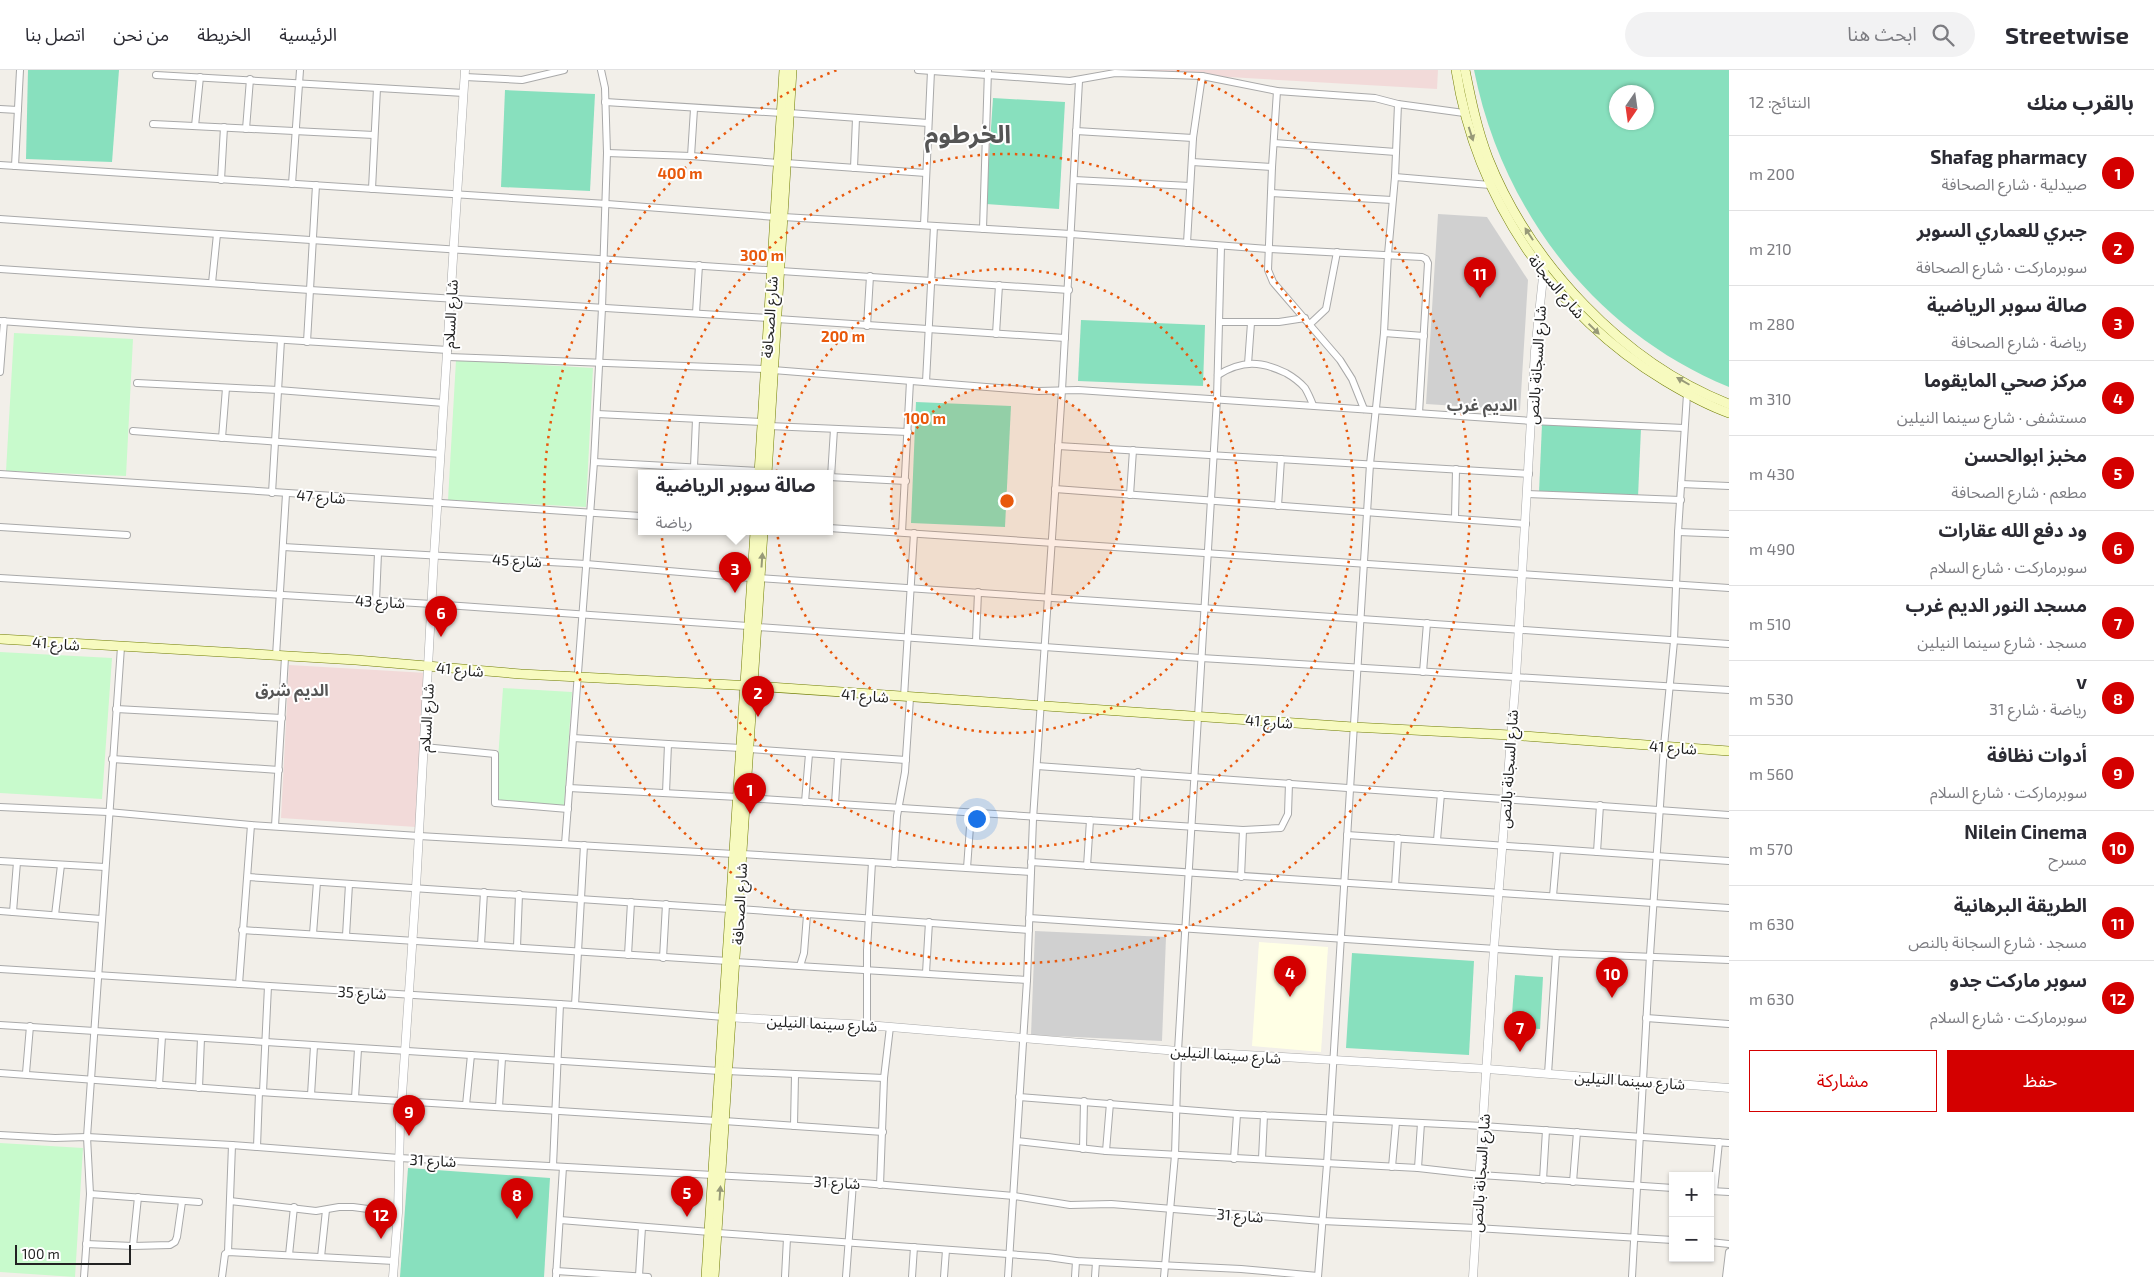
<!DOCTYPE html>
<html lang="ar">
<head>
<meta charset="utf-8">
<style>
  :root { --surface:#fff; --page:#f2f2f3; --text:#2b2b33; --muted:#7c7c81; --line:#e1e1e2; --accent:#d40000 }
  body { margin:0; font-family:"Exo 2","Noto Sans Arabic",sans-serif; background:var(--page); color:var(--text); direction:rtl }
  .controls { position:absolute; right:15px; bottom:15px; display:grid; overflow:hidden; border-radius:0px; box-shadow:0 1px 4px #0004 }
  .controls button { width:45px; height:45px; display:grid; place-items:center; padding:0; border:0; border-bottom:1px solid var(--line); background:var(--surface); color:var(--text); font:25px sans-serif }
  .compass { position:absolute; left:1609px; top:15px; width:45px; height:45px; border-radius:50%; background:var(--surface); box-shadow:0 1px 4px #0004; rotate:193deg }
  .scale { position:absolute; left:15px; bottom:12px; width:116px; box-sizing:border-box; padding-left:5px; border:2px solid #222; border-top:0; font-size:14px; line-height:18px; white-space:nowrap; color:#222; -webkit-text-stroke:4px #fff; paint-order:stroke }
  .you { position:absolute; left:976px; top:748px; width:18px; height:18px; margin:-12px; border:4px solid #fff; border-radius:50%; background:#1a73e8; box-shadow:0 0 0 8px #1a73e833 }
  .badge { display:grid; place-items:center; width:32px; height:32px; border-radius:50%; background:var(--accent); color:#fff; font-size:16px; font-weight:700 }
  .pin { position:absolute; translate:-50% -41px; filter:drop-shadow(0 1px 2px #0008) }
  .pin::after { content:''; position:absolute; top:26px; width:18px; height:15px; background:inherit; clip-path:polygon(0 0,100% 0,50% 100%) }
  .popup { position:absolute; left:638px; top:400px; width:195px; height:65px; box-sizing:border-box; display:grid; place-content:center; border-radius:0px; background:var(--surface); filter:drop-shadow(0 1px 4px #0005); font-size:16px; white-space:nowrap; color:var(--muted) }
  .popup b { font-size:19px; color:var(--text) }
  .popup::after { content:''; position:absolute; left:50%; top:100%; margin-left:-10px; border:10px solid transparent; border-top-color:var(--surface) }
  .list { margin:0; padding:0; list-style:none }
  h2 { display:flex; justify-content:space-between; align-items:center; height:65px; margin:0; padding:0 20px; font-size:21px }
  h2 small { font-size:16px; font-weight:400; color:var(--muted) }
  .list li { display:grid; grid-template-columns:32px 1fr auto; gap:15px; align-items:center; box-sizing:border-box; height:75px; padding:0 20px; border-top:1px solid var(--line) }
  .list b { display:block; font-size:19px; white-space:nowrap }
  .list p { margin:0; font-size:16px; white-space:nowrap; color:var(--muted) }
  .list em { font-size:16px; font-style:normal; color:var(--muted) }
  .actions { display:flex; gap:10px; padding:15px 20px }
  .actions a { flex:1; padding:11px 0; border:1px solid var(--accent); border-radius:0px; text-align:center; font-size:18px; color:var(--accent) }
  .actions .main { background:var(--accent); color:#fff }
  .icon { flex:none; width:28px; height:28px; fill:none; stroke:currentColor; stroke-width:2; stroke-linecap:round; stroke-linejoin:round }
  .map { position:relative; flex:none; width:1729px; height:1207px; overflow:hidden; direction:ltr }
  header { display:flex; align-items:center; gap:30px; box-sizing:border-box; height:70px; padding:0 25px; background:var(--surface); border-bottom:1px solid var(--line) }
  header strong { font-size:24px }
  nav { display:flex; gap:28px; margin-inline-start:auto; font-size:18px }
  .search { width:350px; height:45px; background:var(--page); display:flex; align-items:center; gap:12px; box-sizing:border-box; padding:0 18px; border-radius:28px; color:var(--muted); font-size:19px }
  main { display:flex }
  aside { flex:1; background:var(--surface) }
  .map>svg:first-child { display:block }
  .commercial { fill:#f2dad9 }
  .education { fill:#ffffe5 }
  .religious { fill:#d0d0d0 }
  .park { fill:#c8facc }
  .pitch { fill:#88e0be; fill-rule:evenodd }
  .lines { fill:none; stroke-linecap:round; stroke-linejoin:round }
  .minor-casing { stroke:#a9a9a9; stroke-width:8 }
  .tertiary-casing { stroke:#a9a9a9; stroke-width:9 }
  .secondary-casing { stroke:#707d05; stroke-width:10 }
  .minor { stroke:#fff; stroke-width:6 }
  .tertiary { stroke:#fff; stroke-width:8 }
  .secondary { stroke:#f7fabf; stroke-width:9 }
  .oneway { fill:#979978 }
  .ring { fill:none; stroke:#e8590c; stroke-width:2.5; stroke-dasharray:2.5 5 }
  .labels { text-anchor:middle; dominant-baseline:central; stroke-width:4; stroke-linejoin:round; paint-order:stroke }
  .street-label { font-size:15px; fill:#222; stroke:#fff }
  .neighbourhood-label { font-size:16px; font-weight:bold; fill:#555; stroke:#fff }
  .town-label { font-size:25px; font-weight:bold; fill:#555; stroke:#fff }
  .centre { fill:#e8590c; stroke:#fff; stroke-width:2.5 }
  .ring-label { font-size:15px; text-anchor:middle; font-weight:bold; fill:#e8590c; stroke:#fff; stroke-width:4; stroke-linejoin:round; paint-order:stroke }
</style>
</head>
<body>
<header>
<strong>Streetwise</strong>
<div class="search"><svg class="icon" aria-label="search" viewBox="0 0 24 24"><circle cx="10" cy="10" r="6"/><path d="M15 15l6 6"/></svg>ابحث هنا</div>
<nav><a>الرئيسية</a><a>الخريطة</a><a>من نحن</a><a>اتصل بنا</a></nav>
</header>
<main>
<aside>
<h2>بالقرب منك<small>النتائج: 12</small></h2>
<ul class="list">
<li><span class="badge">1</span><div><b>Shafag pharmacy</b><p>صيدلية · شارع الصحافة</p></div><em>200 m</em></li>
<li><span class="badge">2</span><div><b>جبري للعماري السوبر</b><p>سوبرماركت · شارع الصحافة</p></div><em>210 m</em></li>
<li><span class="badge">3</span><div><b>صالة سوبر الرياضية</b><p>رياضة · شارع الصحافة</p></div><em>280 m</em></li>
<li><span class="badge">4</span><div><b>مركز صحي المايقوما</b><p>مستشفى · شارع سينما النيلين</p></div><em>310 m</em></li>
<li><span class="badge">5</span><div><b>مخبز ابوالحسن</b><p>مطعم · شارع الصحافة</p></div><em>430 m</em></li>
<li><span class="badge">6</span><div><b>ود دفع الله عقارات</b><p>سوبرماركت · شارع السلام</p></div><em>490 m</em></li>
<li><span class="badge">7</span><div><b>مسجد النور الديم غرب</b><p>مسجد · شارع سينما النيلين</p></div><em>510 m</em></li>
<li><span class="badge">8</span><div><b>v</b><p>رياضة · شارع 31</p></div><em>530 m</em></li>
<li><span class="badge">9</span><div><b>أدوات نظافة</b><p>سوبرماركت · شارع السلام</p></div><em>560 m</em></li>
<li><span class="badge">10</span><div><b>Nilein Cinema</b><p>مسرح</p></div><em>570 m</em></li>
<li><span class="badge">11</span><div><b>الطريقة البرهانية</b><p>مسجد · شارع السجانة بالنص</p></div><em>630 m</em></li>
<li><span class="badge">12</span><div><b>سوبر ماركت جدو</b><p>سوبرماركت · شارع السلام</p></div><em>630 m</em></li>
</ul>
<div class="actions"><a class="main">حفظ</a><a>مشاركة</a></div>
</aside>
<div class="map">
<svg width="1729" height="1207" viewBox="0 0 1729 1207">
  <rect width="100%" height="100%" fill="#f2efe9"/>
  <g class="commercial">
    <path d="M1104 0H1438L1437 19Z"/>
    <path d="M289 595 427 603 416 757 281 748Z"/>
  </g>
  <path class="education" d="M1259 872 1328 877 1321 982 1252 976Z"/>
  <g class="religious">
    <path d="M1438 144 1487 147 1528 210 1520 340 1426 334Z"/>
    <path d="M1035 861 1166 867 1162 971 1031 965Z"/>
  </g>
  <g class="park">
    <path d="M14 263 133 269 126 406 6 401Z"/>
    <path d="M456 290 593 298 586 437 448 430Z"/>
    <path d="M0 582 112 588 102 729 0 723Z"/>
    <path d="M503 618 572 622 564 737 495 732Z"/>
    <path d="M0 1073 83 1078 75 1207 0 1202Z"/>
  </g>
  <g class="pitch">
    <path d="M28 0H119L112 92 26 89Z"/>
    <path d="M1474 0H1729V317C1595 262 1502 141 1474 0ZM1616 22H1646V52H1616Z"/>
    <path d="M505 20 595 24 590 121 501 117Z"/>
    <path d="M993 28 1065 32 1059 139 986 134Z"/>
    <path d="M1081 250 1205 255 1203 316 1078 311Z"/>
    <path d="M916 332 1011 336 1005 457 911 453Z"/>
    <path d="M1542 354 1641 358 1638 427 1539 423Z"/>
    <path d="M1352 883 1474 891 1469 985 1346 978Z"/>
    <path d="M1515 905 1543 907 1540 959 1511 957Z"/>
    <path d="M408 1098 550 1108 544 1207H400Z"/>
  </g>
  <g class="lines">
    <g class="minor-casing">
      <g id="minor">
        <path d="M918 0 1070 11 1115 3 1202 6 1277 21 1375 28 1398 34 1464 43"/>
        <path d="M156 5 464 23"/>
        <path d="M465 7 522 10 564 0"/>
        <path d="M1277 21 1272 97 1268 200 1273 212 1340 290 1352 309 1364 339"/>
        <path d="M605 32 782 43"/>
        <path d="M0 39 18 40"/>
        <path d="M789 43 928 53"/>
        <path d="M153 54 374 65"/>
        <path d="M195 56 200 7"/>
        <path d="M246 59 250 9"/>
        <path d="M1076 61 1193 68"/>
        <path d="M1274 73 1396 82"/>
        <path d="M607 83 691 86 779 93"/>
        <path d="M691 86 694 39"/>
        <path d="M1192 92 1272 97"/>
        <path d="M786 93 926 103"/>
        <path d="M0 95 607 134 776 147"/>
        <path d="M15 96 20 0"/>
        <path d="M854 98 856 48"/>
        <path d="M1395 107 1490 115"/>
        <path d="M221 110 224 57"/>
        <path d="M1074 110 1190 116"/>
        <path d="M292 114 300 0"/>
        <path d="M372 119 377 18"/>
        <path d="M1271 123 1392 130"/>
        <path d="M783 147 1071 164 1268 179 1422 187 1426 189 1428 193 1419 343"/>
        <path d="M0 149C356 174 712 196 1069 220"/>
        <path d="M924 155 931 1"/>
        <path d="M983 159 988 0"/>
        <path d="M1187 173 1193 68 1202 6"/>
        <path d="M0 199 310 220 769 248"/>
        <path d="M212 213 217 164"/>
        <path d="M696 243 699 195"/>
        <path d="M777 249 1065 268"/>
        <path d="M0 251 140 261 448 280"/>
        <path d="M1219 252H1279L1305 248"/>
        <path d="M1310 254 1326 239 1337 182"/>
        <path d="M867 256 870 206"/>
        <path d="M1384 263 1424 266"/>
        <path d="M996 264 999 215"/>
        <path d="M307 272 316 115"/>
        <path d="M448 287 766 299"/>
        <path d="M1248 294 1251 253"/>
        <path d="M773 300 1038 321 1078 320 1532 351 1684 358"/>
        <path d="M0 302 4 251"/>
        <path d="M1218 305C1242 290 1261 291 1286 303 1293 307 1299 311 1305 318 1308 323 1311 330 1313 335"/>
        <path d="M926 312 934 156"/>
        <path d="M137 313 278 320 444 333"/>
        <path d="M597 344 762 352"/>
        <path d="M769 356 908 362"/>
        <path d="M133 361 441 384"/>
        <path d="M222 368 226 318"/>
        <path d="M1058 376 1529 404"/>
        <path d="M594 392 759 401"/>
        <path d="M694 397 696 349"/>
        <path d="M0 404 641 446"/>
        <path d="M767 404H778"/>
        <path d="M829 407 906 411"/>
        <path d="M831 407 834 359"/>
        <path d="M1681 414 1729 416"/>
        <path d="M1055 419 1526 454"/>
        <path d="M272 423 281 270"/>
        <path d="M1527 424 1681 430"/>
        <path d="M1130 425 1133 380"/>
        <path d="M1278 436 1281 389"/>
        <path d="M1455 448 1456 399"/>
        <path d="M0 457 127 465"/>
        <path d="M829 458 1729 518"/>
        <path d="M902 462 910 311"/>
        <path d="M1678 462 1729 464"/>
        <path d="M283 477 586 494 751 508"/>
        <path d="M0 508 432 534 748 556"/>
        <path d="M760 508 1729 574"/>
        <path d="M376 531 378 483"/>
        <path d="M757 557 1201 588 1729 620"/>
        <path d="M976 571 978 522"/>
        <path d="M276 586 286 424"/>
        <path d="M1423 602 1427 553"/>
        <path d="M904 627 914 463"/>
        <path d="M116 639 282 648"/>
        <path d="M573 668 668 674"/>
        <path d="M424 677 495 684V733L568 739"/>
        <path d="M749 679 906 690"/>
        <path d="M112 689 279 700"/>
        <path d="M1037 696 1729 745"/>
        <path d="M569 718 738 727"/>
        <path d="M666 723 668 674 741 678"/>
        <path d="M745 728 1243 760 1281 758 1288 744 1289 713"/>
        <path d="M805 732 809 684"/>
        <path d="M835 734 838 686"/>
        <path d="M0 737 108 742 251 755 419 766 734 784"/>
        <path d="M1136 752 1138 702"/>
        <path d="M275 756 285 587"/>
        <path d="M1347 765 1729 791"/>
        <path d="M1437 770 1441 724"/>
        <path d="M565 774 594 392 602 238 607 83 605 18 601 0"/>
        <path d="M1597 782 1600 735"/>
        <path d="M742 784 1031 802"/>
        <path d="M0 791 105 797"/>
        <path d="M1031 792 1729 838"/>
        <path d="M894 794 897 746 905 702 910 628"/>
        <path d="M1087 796 1090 750"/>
        <path d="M967 798 971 743"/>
        <path d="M248 807 730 839"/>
        <path d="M1241 807 1243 760"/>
        <path d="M1395 816 1398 768"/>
        <path d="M1553 826 1557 780"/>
        <path d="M739 839 1029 860"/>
        <path d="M0 841 101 849"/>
        <path d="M13 842 17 792"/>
        <path d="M55 845 61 795"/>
        <path d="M1029 848 1556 883 1729 890"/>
        <path d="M242 860 728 891"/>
        <path d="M313 864 317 812"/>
        <path d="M346 866 349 814"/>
        <path d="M481 875 484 822"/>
        <path d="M517 877 519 824"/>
        <path d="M628 885 631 832"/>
        <path d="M663 888 666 834"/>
        <path d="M735 892 1027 910"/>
        <path d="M800 896 804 883 807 845"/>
        <path d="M0 899 575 935 724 947"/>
        <path d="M926 903 929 852"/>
        <path d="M239 914 251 755"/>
        <path d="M575 935 584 775"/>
        <path d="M1646 948 1729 954"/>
        <path d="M0 955 720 1001"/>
        <path d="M867 955V880L872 792"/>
        <path d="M727 1001 884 1008"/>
        <path d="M0 1003 259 1022 717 1051"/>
        <path d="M26 1003 30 956"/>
        <path d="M1548 1004 1556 883"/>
        <path d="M159 1015 162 966"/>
        <path d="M199 1018 201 968"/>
        <path d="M263 1022 268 916"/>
        <path d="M311 1025 314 976"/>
        <path d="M1019 1027 1237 1044 1483 1056 1729 1073"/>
        <path d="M355 1028 358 979"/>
        <path d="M466 1035 471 985"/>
        <path d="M499 1037 502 988"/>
        <path d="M724 1051 883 1062"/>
        <path d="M794 1056 795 1005"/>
        <path d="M0 1065 55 1068 87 1067 232 1075 399 1088 863 1113 1014 1126 1070 1135 1111 1134 1322 1151 1476 1158 1673 1170"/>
        <path d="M1017 1071 1106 1081 1418 1098 1480 1105 1673 1118"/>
        <path d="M257 1077 259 1022"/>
        <path d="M1083 1079 1084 1031"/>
        <path d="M1106 1081 1110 1033"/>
        <path d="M1234 1089 1237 1044"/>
        <path d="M1262 1089 1264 1045"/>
        <path d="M553 1096 560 934"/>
        <path d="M1392 1097 1396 1052"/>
        <path d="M1418 1098 1421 1053"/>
        <path d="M1543 1110 1546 1060"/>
        <path d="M1573 1112 1577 1062"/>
        <path d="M880 1115 884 1008 890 957"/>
        <path d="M1711 1121 1729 1122"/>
        <path d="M1714 1121 1719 1072"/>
        <path d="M90 1124 199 1132"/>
        <path d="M230 1131 316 1141 339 1137H353L398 1143"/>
        <path d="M560 1150 710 1162"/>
        <path d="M718 1163 1048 1187 1076 1191 1241 1199 1318 1206"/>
        <path d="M1710 1172 1729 1174"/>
        <path d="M86 1174 133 1176 170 1175 175 1172 177 1167 182 1132"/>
        <path d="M133 1176 138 1127"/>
        <path d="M228 1182 232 1075"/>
        <path d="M289 1185 294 1137"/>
        <path d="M321 1187 326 1140"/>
        <path d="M556 1201 648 1207"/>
        <path d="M639 1206 642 1157"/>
        <path d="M84 1207 90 1124 87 1067 121 577"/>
        <path d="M222 1207 225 1184 228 1182 394 1191"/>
        <path d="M556 1207 563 1097"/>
        <path d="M785 1207 787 1168"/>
        <path d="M846 1207 853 1113"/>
        <path d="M912 1207 914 1177"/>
        <path d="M944 1207 946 1180"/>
        <path d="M1008 1207 1027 910 1033 749 1062 320 1079 11"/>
        <path d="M1075 1207 1076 1191"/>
        <path d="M1095 1207 1096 1192"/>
        <path d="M1164 1207 1175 1085 1178 981 1217 329 1221 176"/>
        <path d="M1318 1207 1327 1094 1370 394 1384 263 1388 184 1395 107 1398 34"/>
        <path d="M1632 1207 1650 885 1664 676 1674 571 1678 462 1687 324"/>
        <path d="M1726 1207 1729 1182"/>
      </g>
    </g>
    <g class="tertiary-casing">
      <g id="tertiary">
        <path d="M726 947 867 955 1178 981 1487 999 1729 1018"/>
        <path d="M393 1207 398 1143 400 1055 416 818 434 486 465 0"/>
        <path d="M1473 1207 1494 878 1516 607 1535 281 1544 198"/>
      </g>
    </g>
    <g class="secondary-casing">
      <g id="secondary">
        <path d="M1456 0C1476 128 1554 244 1665 311 1685 323 1706 335 1729 343"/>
        <path d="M1465 0C1471 30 1477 59 1488 88 1530 193 1623 293 1729 334"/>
        <path d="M759 404 784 0"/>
        <path d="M767 404 792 0"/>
        <path d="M0 569 356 590 521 604 753 616 1353 657 1510 665 1729 681"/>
        <path d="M706 1207 755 462"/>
        <path d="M714 1207 763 462"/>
      </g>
    </g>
    <use href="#minor" class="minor"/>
    <use href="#tertiary" class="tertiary"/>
    <use href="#secondary" class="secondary"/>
  </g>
  <defs><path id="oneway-solid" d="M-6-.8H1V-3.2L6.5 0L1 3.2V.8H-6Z" transform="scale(1.25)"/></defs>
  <g class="oneway">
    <use href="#oneway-solid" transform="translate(1471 64) rotate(72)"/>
    <use href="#oneway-solid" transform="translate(1529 164) rotate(-123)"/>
    <use href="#oneway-solid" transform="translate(1594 259) rotate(44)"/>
    <use href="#oneway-solid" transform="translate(1683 311) rotate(-150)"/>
    <use href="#oneway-solid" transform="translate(762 490) rotate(-86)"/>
    <use href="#oneway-solid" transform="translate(720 1123) rotate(-86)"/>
  </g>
  <circle cx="1007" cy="431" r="116" fill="#e8590c" fill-opacity=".12"/>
  <g class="ring">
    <circle cx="1007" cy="431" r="116"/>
    <circle cx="1007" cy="431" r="232"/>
    <circle cx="1007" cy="431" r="347"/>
    <path d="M1177 0A463 463 0 1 1 837 0"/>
  </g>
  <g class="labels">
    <g class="street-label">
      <text transform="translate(1557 216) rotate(50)">شارع السجانة</text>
      <text transform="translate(450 244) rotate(-87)">شارع السلام</text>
      <text transform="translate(769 247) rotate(-86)">شارع الصحافة</text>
      <text transform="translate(1536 295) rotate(-86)">شارع السجانة بالنص</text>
      <text transform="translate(321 426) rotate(4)">شارع 47</text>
      <text transform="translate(517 490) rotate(3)">شارع 45</text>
      <text transform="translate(380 531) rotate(3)">شارع 43</text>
      <text transform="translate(56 573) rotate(4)">شارع 41</text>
      <text transform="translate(460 599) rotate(5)">شارع 41</text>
      <text transform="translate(865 625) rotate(4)">شارع 41</text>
      <text transform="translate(426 648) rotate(-87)">شارع السلام</text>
      <text transform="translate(1269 651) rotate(4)">شارع 41</text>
      <text transform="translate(1673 677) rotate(4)">شارع 41</text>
      <text transform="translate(1508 699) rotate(-86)">شارع السجانة بالنص</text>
      <text transform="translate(739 834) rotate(-87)">شارع الصحافة</text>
      <text transform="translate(362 922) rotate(3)">شارع 35</text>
      <text transform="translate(822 953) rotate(3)">شارع سينما النيلين</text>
      <text transform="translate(1226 984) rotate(4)">شارع سينما النيلين</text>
      <text transform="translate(1630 1010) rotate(4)">شارع سينما النيلين</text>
      <text transform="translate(433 1090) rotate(3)">شارع 31</text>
      <text transform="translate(1480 1103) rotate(-86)">شارع السجانة بالنص</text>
      <text transform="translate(837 1112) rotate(3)">شارع 31</text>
      <text transform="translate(1240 1145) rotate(4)">شارع 31</text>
    </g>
    <g class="neighbourhood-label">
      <text x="1482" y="334">الديم غرب</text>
      <text x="292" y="619">الديم شرق</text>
    </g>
    <g class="town-label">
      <text x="968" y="63">الخرطوم</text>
    </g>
  </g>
  <circle cx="1007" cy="431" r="8" class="centre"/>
  <g class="ring-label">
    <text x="680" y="109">400 m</text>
    <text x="762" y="191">300 m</text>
    <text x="843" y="272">200 m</text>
    <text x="925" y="354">100 m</text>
  </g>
</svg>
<div class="controls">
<button>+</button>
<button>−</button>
</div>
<svg class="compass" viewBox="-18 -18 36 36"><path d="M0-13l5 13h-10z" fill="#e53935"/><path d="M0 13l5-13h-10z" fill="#7c7c81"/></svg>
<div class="scale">100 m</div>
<div class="you"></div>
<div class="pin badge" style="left:750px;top:744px">1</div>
<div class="pin badge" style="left:758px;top:647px">2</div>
<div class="pin badge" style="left:735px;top:523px">3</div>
<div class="popup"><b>صالة سوبر الرياضية</b>رياضة</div>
<div class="pin badge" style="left:1290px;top:927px">4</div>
<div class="pin badge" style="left:687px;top:1147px">5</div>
<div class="pin badge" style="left:441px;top:567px">6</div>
<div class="pin badge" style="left:1520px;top:982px">7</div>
<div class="pin badge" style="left:517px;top:1149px">8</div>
<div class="pin badge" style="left:409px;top:1066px">9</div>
<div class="pin badge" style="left:1612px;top:928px">10</div>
<div class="pin badge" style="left:1480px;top:228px">11</div>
<div class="pin badge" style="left:381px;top:1169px">12</div>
</div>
</main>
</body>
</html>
